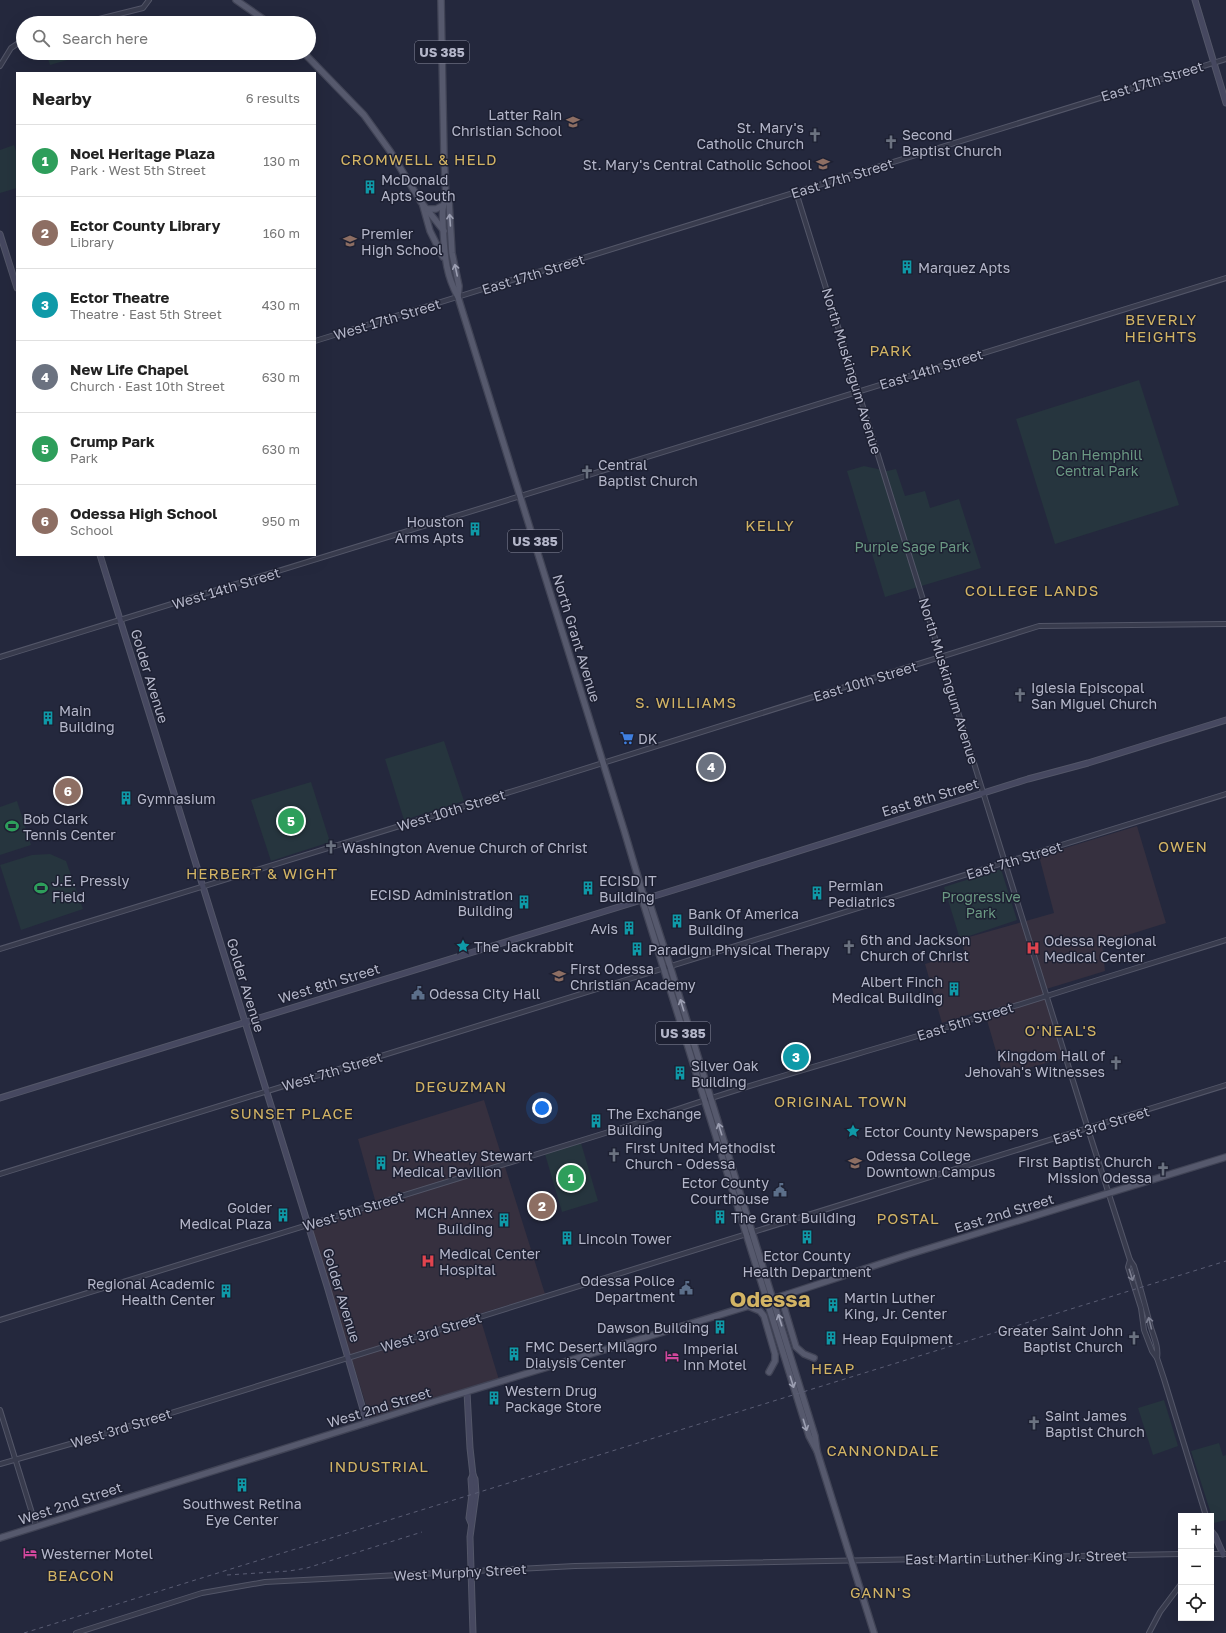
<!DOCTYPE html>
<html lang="en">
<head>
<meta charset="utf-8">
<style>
  :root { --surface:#fff; --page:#f2f2f2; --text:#222; --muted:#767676; --line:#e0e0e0; --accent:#7c3aed }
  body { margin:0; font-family:"Golos Text",sans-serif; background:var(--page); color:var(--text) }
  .controls { position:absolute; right:12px; bottom:12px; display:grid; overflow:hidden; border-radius:0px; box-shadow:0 4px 16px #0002 }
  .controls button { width:36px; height:36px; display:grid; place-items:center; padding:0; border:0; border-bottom:1px solid var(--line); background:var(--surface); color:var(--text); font:20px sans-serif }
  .you { position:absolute; left:542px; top:1108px; width:14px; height:14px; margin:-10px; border:3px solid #fff; border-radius:50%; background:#1a73e8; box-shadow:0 0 0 6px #1a73e833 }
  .badge { display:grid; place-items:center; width:26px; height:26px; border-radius:50%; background:var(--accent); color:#fff; font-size:13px; font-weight:700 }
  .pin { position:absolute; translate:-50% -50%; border:2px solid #fff; box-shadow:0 1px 4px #0006 }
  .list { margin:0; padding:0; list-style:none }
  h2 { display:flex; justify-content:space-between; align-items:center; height:52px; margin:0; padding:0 16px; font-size:17px }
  h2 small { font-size:13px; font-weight:400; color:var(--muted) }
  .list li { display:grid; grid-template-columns:26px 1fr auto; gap:12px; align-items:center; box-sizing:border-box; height:72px; padding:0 16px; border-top:1px solid var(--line) }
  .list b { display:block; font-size:15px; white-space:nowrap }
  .list p { margin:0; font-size:13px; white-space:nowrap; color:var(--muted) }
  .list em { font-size:13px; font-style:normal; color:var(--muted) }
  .icon { flex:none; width:22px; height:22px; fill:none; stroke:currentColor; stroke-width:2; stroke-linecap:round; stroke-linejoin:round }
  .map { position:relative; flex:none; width:1226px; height:1633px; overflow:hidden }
  .search { position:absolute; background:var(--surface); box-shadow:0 4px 16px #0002; left:16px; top:16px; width:300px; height:44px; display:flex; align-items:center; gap:10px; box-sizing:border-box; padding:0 14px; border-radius:22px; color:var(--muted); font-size:15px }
  .panel { position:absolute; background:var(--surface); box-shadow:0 4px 16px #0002; left:16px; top:72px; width:300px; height:484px; border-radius:0px }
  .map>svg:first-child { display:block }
  .medical { fill:#36303f }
  .green { fill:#26353e }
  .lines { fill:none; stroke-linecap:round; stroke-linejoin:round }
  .tertiary-casing { stroke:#535668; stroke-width:6 }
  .secondary-casing { stroke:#535668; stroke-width:7 }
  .primary-casing { stroke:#414456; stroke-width:8 }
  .tertiary { stroke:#383b4d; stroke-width:4 }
  .secondary { stroke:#464860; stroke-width:5 }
  .primary { stroke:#56596d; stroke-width:5.5 }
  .rail { stroke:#5a5d74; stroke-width:1; stroke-dasharray:4 4; stroke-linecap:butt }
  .oneway { stroke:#9c9fb2 }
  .oneway2 { stroke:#7c7f91 }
  .labels { text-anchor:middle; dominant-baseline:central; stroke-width:3; stroke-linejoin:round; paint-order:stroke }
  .shield { fill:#1d2032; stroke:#87899c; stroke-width:1 }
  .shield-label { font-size:13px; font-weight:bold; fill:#b4b6c9 }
  .street-label { font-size:14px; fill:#b4b6c9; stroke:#1d2032 }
  .poi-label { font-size:14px; fill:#b4b6c9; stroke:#1d2032; text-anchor:start }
  .park-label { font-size:14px; fill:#6b9983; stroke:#1d2032 }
  .neighbourhood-label { font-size:15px; letter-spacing:1px; fill:#d3b464; stroke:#1d2032 }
  .town-label { font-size:22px; font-weight:bold; fill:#d3b464; stroke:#1d2032 }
</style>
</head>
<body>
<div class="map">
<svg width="1226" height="1633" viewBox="0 0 1226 1633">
  <rect width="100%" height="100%" fill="#24283d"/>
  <g class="medical">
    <path d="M1137 826 1166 923 1102 943 1105 971 1043 990 1064 1058 1003 1075 984 1010 942 1023 925 964 964 952 962 939 1054 913 1039 856Z"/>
    <path d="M484 1100 545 1294 479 1314 499 1380 370 1418 311 1227 377 1207 358 1139Z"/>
  </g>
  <g class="green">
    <path d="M46 53H76L78 57 50 65Z"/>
    <path d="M14 145 17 154V188L0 193V150Z"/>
    <path d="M1139 380 1179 505 1055 544 1016 419Z"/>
    <path d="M864 466 887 471 896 469 905 496 925 491 930 508 959 499 981 568 885 597 847 471Z"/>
    <path d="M444 741 464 801 404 820 385 759Z"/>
    <path d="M311 782 330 842 271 861 251 800Z"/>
    <path d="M17 801 31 845 0 855V807Z"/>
    <path d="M50 854 66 861 83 909 21 930 0 865 32 855Z"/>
    <path d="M1001 869 1017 920 960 939 944 887Z"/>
    <path d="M581 1143 598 1201 562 1212 545 1154Z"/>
    <path d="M1164 1400 1178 1446 1153 1455 1138 1408Z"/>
    <path d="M1219 1443 1223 1456 1226 1455V1520L1214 1523 1191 1451Z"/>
  </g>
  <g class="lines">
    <g class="tertiary-casing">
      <g id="tertiary">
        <path d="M83 23 143 8 149 0"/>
        <path d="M0 66 11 48 23 40"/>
        <path d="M796 192 1088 1129 1130 1260 1134 1266C1140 1286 1145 1305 1150 1324 1153 1336 1159 1346 1157 1358"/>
        <path d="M315 341 1226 59"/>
        <path d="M0 657 1226 278"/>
        <path d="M0 949 536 784 1039 626 1226 624"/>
        <path d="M0 1174 1226 794"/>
        <path d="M1130 1260 1128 1267 1141 1308 1144 1330 1152 1351 1157 1358 1164 1379 1206 1516"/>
        <path d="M0 1320 641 1122C741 1086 843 1059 944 1028 1038 999 1132 969 1226 940"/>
        <path d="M0 1410 36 1526"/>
        <path d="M0 1464 84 1440 1226 1085"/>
        <path d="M1211 1554H1226"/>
        <path d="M76 1633 202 1593 265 1582 575 1566 1181 1554"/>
        <path d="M1149 1633 1160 1612 1181 1584"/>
      </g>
    </g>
    <g class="secondary-casing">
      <g id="secondary">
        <path d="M1195 0 1226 103"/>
        <path d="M0 234 17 288"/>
        <path d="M100 555 327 1286 367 1423"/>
        <path d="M0 1098 716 877 1028 779 1088 763 1226 720"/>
        <path d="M467 1392 470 1448 473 1475 475 1479 476 1493 470 1537 473 1633"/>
        <path d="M471 1523 469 1518 472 1494 471 1479 473 1475"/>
        <path d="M1211 1531 1215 1536 1223 1554"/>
      </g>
    </g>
    <g class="primary-casing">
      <g id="primary">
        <path d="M236 0 269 23"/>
        <path d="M441 0 444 156 446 198 449 201 452 253 459 286 458 296"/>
        <path d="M304 53 364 115 390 151 421 202 444 231"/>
        <path d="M446 198C441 209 443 216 443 228 445 255 445 273 458 297L624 830 643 894 642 899 809 1436 817 1451"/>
        <path d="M423 206 430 231 443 257"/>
        <path d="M427 209H436L442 206"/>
        <path d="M643 894 648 898 670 966 815 1436 817 1451 874 1633"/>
        <path d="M788 1294 784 1307 796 1347 804 1354 814 1358"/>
        <path d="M748 1306 760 1311 764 1316 775 1354V1361L769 1372"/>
        <path d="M0 1538 436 1401 788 1294 907 1255 1226 1157"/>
      </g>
    </g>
    <use href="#tertiary" class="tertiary"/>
    <use href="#secondary" class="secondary"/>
    <use href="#primary" class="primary"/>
    <g class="rail">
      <path d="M227 1575 289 1571 307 1568 422 1532"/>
      <path d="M24 1633 1226 1261"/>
    </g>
  </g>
  <defs><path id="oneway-shaft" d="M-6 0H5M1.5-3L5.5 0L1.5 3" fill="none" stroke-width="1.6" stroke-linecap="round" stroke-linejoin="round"/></defs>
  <g class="oneway">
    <use href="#oneway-shaft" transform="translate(450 220) rotate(-94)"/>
    <use href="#oneway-shaft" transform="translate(456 270) rotate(-102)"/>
    <use href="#oneway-shaft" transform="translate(682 1005) rotate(-107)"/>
    <use href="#oneway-shaft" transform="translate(720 1129) rotate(-107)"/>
    <use href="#oneway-shaft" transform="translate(780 1320) rotate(-107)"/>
    <use href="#oneway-shaft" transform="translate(792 1382) rotate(73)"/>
    <use href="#oneway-shaft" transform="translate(805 1425) rotate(73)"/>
  </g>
  <g class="oneway2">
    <use href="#oneway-shaft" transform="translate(1131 1275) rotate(73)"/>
    <use href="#oneway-shaft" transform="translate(1150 1323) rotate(-104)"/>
  </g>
  <defs>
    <g id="school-bare" transform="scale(1.08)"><path d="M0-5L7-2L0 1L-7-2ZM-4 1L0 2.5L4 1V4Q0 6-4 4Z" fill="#8d6e63" stroke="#1d2032" stroke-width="2.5" paint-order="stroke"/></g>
    <g id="church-bare" transform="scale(1.08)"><path d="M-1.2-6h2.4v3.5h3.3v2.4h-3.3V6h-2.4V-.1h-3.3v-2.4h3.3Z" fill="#6b7280" stroke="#1d2032" stroke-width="2.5" paint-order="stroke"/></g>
    <g id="building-bare" transform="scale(1.08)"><path d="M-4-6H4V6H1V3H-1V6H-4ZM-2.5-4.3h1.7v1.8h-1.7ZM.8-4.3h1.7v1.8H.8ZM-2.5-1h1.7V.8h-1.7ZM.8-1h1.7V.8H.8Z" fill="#0f9aa8" stroke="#1d2032" stroke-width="2.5" paint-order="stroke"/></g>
    <g id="supermarket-bare" transform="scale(1.08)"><path d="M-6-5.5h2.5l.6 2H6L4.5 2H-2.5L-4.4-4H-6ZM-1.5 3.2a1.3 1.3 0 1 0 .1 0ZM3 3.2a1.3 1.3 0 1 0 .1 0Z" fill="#3f7fe0" stroke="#1d2032" stroke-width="2.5" paint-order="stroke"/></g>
    <g id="stadium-bare" transform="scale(1.08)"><path d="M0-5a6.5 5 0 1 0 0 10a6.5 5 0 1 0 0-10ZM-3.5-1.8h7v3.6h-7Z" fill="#2e9e5b" stroke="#1d2032" stroke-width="2.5" paint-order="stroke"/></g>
    <g id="sight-bare" transform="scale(1.08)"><path d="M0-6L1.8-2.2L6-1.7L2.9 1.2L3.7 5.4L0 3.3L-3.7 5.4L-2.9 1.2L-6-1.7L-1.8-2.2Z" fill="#0f9aa8" stroke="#1d2032" stroke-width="2.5" paint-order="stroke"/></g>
    <g id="hospital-bare" transform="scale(1.08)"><path d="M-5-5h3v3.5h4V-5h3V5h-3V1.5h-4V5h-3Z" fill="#e0444e" stroke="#1d2032" stroke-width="2.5" paint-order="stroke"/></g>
    <g id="civic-bare" transform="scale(1.08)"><path d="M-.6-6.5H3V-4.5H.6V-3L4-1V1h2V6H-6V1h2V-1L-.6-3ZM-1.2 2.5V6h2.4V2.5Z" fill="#5c6f8a" stroke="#1d2032" stroke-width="2.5" paint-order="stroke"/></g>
    <g id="university-bare" transform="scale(1.08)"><path d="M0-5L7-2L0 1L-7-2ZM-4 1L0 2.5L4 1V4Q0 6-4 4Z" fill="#8d6e63" stroke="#1d2032" stroke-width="2.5" paint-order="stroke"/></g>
    <g id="hotel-bare" transform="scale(1.08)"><path d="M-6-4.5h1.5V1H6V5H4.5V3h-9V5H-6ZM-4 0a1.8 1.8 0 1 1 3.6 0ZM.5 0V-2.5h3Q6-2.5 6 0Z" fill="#d1479c" stroke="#1d2032" stroke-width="2.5" paint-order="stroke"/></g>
  </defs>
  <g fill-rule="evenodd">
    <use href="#school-bare" x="573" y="122"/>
    <use href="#church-bare" x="815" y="135"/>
    <use href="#church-bare" x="891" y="142"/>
    <use href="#school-bare" x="823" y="164"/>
    <use href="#building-bare" x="370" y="187"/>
    <use href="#school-bare" x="350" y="241"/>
    <use href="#building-bare" x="907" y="267"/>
    <use href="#church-bare" x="587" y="472"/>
    <use href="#building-bare" x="475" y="529"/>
    <use href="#church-bare" x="1020" y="695"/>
    <use href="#building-bare" x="48" y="718"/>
    <use href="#supermarket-bare" x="627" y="738"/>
    <use href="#building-bare" x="126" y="798"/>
    <use href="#stadium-bare" x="12" y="826"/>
    <use href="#church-bare" x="331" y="847"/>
    <use href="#stadium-bare" x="41" y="888"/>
    <use href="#building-bare" x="588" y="888"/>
    <use href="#building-bare" x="817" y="893"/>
    <use href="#building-bare" x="524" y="902"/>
    <use href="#building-bare" x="677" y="921"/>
    <use href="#building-bare" x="629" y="928"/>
    <use href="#sight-bare" x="463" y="946"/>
    <use href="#church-bare" x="849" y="947"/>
    <use href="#hospital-bare" x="1033" y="948"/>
    <use href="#building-bare" x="637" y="949"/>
    <use href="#school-bare" x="559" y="976"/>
    <use href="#building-bare" x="954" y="989"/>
    <use href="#civic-bare" x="418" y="993"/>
    <use href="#church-bare" x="1116" y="1063"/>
    <use href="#building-bare" x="680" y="1073"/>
    <use href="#building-bare" x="596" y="1121"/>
    <use href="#sight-bare" x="853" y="1131"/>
    <use href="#church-bare" x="614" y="1155"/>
    <use href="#building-bare" x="381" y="1163"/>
    <use href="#university-bare" x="855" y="1163"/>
    <use href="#church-bare" x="1163" y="1169"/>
    <use href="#civic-bare" x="780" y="1190"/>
    <use href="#building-bare" x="283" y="1215"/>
    <use href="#building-bare" x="720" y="1217"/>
    <use href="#building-bare" x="504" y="1220"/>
    <use href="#building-bare" x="807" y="1237"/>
    <use href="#building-bare" x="567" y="1238"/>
    <use href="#hospital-bare" x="428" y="1261"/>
    <use href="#civic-bare" x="686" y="1288"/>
    <use href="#building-bare" x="226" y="1291"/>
    <use href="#building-bare" x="833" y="1305"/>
    <use href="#building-bare" x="720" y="1327"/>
    <use href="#building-bare" x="831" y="1338"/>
    <use href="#church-bare" x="1134" y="1338"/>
    <use href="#building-bare" x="514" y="1354"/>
    <use href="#hotel-bare" x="672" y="1356"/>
    <use href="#building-bare" x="494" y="1398"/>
    <use href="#church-bare" x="1034" y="1423"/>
    <use href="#building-bare" x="242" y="1485"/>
    <use href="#hotel-bare" x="30" y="1553"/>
  </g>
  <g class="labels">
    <g class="shield">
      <rect x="415" y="41" width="54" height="22" rx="3"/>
      <rect x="508" y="530" width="54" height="22" rx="3"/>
      <rect x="656" y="1022" width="54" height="22" rx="3"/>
    </g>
    <g class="shield-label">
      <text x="442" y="52">US 385</text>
      <text x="535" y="541">US 385</text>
      <text x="683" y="1033">US 385</text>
    </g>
    <g class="street-label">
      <text transform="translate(1152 81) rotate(-17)">East 17th Street</text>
      <text transform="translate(842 178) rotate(-17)">East 17th Street</text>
      <text transform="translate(533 274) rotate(-17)">East 17th Street</text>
      <text transform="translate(387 319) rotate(-17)">West 17th Street</text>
      <text transform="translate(931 369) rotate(-17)">East 14th Street</text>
      <text transform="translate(852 371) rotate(73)">North Muskingum Avenue</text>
      <text transform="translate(226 588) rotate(-17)">West 14th Street</text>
      <text transform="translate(577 638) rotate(73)">North Grant Avenue</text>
      <text transform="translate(150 676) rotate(73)">Golder Avenue</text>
      <text transform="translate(865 681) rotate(-17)">East 10th Street</text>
      <text transform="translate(949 681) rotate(73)">North Muskingum Avenue</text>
      <text transform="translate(930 797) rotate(-17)">East 8th Street</text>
      <text transform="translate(451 810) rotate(-17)">West 10th Street</text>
      <text transform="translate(1014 860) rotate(-17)">East 7th Street</text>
      <text transform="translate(329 983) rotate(-17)">West 8th Street</text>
      <text transform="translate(246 985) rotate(73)">Golder Avenue</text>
      <text transform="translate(965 1021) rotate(-17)">East 5th Street</text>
      <text transform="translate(332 1071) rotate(-17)">West 7th Street</text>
      <text transform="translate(1101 1125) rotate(-17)">East 3rd Street</text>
      <text transform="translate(353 1211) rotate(-17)">West 5th Street</text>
      <text transform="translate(1004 1213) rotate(-17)">East 2nd Street</text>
      <text transform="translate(342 1295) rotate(73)">Golder Avenue</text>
      <text transform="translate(431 1332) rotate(-17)">West 3rd Street</text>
      <text transform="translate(379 1407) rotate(-17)">West 2nd Street</text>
      <text transform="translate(121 1428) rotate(-17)">West 3rd Street</text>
      <text transform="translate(70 1503) rotate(-18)">West 2nd Street</text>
      <text transform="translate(1016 1557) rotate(-1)">East Martin Luther King Jr. Street</text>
      <text transform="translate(460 1572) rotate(-3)">West Murphy Street</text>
    </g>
    <g class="poi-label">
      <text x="562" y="114" text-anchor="end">Latter Rain<tspan x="562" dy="16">Christian School</tspan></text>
      <text x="804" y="127" text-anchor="end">St. Mary's<tspan x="804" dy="16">Catholic Church</tspan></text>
      <text x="902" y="134">Second<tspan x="902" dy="16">Baptist Church</tspan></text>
      <text x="812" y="164" text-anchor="end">St. Mary's Central Catholic School</text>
      <text x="381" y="179">McDonald<tspan x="381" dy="16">Apts South</tspan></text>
      <text x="361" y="233">Premier<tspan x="361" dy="16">High School</tspan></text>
      <text x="918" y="267">Marquez Apts</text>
      <text x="598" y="464">Central<tspan x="598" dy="16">Baptist Church</tspan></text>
      <text x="464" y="521" text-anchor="end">Houston<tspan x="464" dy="16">Arms Apts</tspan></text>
      <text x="1031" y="687">Iglesia Episcopal<tspan x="1031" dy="16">San Miguel Church</tspan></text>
      <text x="59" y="710">Main<tspan x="59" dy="16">Building</tspan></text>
      <text x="638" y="738">DK</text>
      <text x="137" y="798">Gymnasium</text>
      <text x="23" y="818">Bob Clark<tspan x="23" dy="16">Tennis Center</tspan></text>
      <text x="342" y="847">Washington Avenue Church of Christ</text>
      <text x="52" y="880">J.E. Pressly<tspan x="52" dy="16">Field</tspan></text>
      <text x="599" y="880">ECISD IT<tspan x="599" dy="16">Building</tspan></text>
      <text x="828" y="885">Permian<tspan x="828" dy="16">Pediatrics</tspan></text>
      <text x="513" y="894" text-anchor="end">ECISD Administration<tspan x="513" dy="16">Building</tspan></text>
      <text x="688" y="913">Bank Of America<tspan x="688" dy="16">Building</tspan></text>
      <text x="618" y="928" text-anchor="end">Avis</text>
      <text x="860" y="939">6th and Jackson<tspan x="860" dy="16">Church of Christ</tspan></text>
      <text x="1044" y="940">Odessa Regional<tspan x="1044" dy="16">Medical Center</tspan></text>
      <text x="474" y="946">The Jackrabbit</text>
      <text x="648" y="949">Paradigm Physical Therapy</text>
      <text x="570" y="968">First Odessa<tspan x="570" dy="16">Christian Academy</tspan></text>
      <text x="943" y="981" text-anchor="end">Albert Finch<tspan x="943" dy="16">Medical Building</tspan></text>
      <text x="429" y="993">Odessa City Hall</text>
      <text x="1105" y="1055" text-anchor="end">Kingdom Hall of<tspan x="1105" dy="16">Jehovah's Witnesses</tspan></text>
      <text x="691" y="1065">Silver Oak<tspan x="691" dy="16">Building</tspan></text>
      <text x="607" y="1113">The Exchange<tspan x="607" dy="16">Building</tspan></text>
      <text x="864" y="1131">Ector County Newspapers</text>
      <text x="625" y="1147">First United Methodist<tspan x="625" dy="16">Church - Odessa</tspan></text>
      <text x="392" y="1155">Dr. Wheatley Stewart<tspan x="392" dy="16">Medical Pavilion</tspan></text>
      <text x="866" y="1155">Odessa College<tspan x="866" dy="16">Downtown Campus</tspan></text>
      <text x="1152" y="1161" text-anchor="end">First Baptist Church<tspan x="1152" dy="16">Mission Odessa</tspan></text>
      <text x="769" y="1182" text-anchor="end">Ector County<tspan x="769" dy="16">Courthouse</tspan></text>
      <text x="272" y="1207" text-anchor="end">Golder<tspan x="272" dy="16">Medical Plaza</tspan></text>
      <text x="493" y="1212" text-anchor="end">MCH Annex<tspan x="493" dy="16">Building</tspan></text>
      <text x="731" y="1217">The Grant Building</text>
      <text x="578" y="1238">Lincoln Tower</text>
      <text x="439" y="1253">Medical Center<tspan x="439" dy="16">Hospital</tspan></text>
      <text x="807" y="1255" text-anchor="middle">Ector County<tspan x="807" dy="16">Health Department</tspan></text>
      <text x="675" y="1280" text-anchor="end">Odessa Police<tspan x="675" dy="16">Department</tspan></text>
      <text x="215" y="1283" text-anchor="end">Regional Academic<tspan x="215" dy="16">Health Center</tspan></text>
      <text x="844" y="1297">Martin Luther<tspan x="844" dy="16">King, Jr. Center</tspan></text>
      <text x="709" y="1327" text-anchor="end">Dawson Building</text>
      <text x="1123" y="1330" text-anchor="end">Greater Saint John<tspan x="1123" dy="16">Baptist Church</tspan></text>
      <text x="842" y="1338">Heap Equipment</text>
      <text x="525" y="1346">FMC Desert Milagro<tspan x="525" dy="16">Dialysis Center</tspan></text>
      <text x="683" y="1348">Imperial<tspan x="683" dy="16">Inn Motel</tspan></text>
      <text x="505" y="1390">Western Drug<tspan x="505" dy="16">Package Store</tspan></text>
      <text x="1045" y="1415">Saint James<tspan x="1045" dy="16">Baptist Church</tspan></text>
      <text x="242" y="1503" text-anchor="middle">Southwest Retina<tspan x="242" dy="16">Eye Center</tspan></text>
      <text x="41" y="1553">Westerner Motel</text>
    </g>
    <g class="park-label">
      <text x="1097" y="454">Dan Hemphill<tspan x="1097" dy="16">Central Park</tspan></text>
      <text x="912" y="546">Purple Sage Park</text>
      <text x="981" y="896">Progressive<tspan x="981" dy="16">Park</tspan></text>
    </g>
    <g class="neighbourhood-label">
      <text x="419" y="159">CROMWELL &amp; HELD</text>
      <text x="1161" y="319">BEVERLY<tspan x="1161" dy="17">HEIGHTS</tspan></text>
      <text x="891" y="350">PARK</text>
      <text x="770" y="525">KELLY</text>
      <text x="1032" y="590">COLLEGE LANDS</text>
      <text x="686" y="702">S. WILLIAMS</text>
      <text x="1183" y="846">OWEN</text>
      <text x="262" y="873">HERBERT &amp; WIGHT</text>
      <text x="1061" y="1030">O'NEAL'S</text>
      <text x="461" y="1086">DEGUZMAN</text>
      <text x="841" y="1101">ORIGINAL TOWN</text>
      <text x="292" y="1113">SUNSET PLACE</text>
      <text x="908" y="1218">POSTAL</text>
      <text x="833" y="1368">HEAP</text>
      <text x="883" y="1450">CANNONDALE</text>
      <text x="379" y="1466">INDUSTRIAL</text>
      <text x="81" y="1575">BEACON</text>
      <text x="881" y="1592">GANN'S</text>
    </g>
    <g class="town-label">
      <text x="770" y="1298">Odessa</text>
    </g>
  </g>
</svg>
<div class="controls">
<button>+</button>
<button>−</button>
<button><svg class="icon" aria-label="locate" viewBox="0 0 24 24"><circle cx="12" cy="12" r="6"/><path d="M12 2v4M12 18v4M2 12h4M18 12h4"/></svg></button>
</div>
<div class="you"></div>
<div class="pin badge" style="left:571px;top:1178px;background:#2e9e5b">1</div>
<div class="pin badge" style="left:542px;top:1206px;background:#8d6e63">2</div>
<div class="pin badge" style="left:796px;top:1057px;background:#0f9aa8">3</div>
<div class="pin badge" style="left:711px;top:767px;background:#6b7280">4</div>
<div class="pin badge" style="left:291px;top:821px;background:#2e9e5b">5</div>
<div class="pin badge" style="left:68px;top:791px;background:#8d6e63">6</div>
<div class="search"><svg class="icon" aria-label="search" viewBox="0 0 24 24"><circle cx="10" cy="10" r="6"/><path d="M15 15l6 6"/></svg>Search here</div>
<section class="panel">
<h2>Nearby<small>6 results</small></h2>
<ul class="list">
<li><span class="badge" style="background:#2e9e5b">1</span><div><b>Noel Heritage Plaza</b><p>Park · West 5th Street</p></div><em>130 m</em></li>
<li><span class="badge" style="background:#8d6e63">2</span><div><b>Ector County Library</b><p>Library</p></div><em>160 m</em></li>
<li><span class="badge" style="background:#0f9aa8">3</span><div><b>Ector Theatre</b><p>Theatre · East 5th Street</p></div><em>430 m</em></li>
<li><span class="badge" style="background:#6b7280">4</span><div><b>New Life Chapel</b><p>Church · East 10th Street</p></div><em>630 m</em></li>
<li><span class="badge" style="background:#2e9e5b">5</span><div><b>Crump Park</b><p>Park</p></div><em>630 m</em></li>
<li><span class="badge" style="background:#8d6e63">6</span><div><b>Odessa High School</b><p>School</p></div><em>950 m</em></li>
</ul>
</section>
</div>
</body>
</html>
